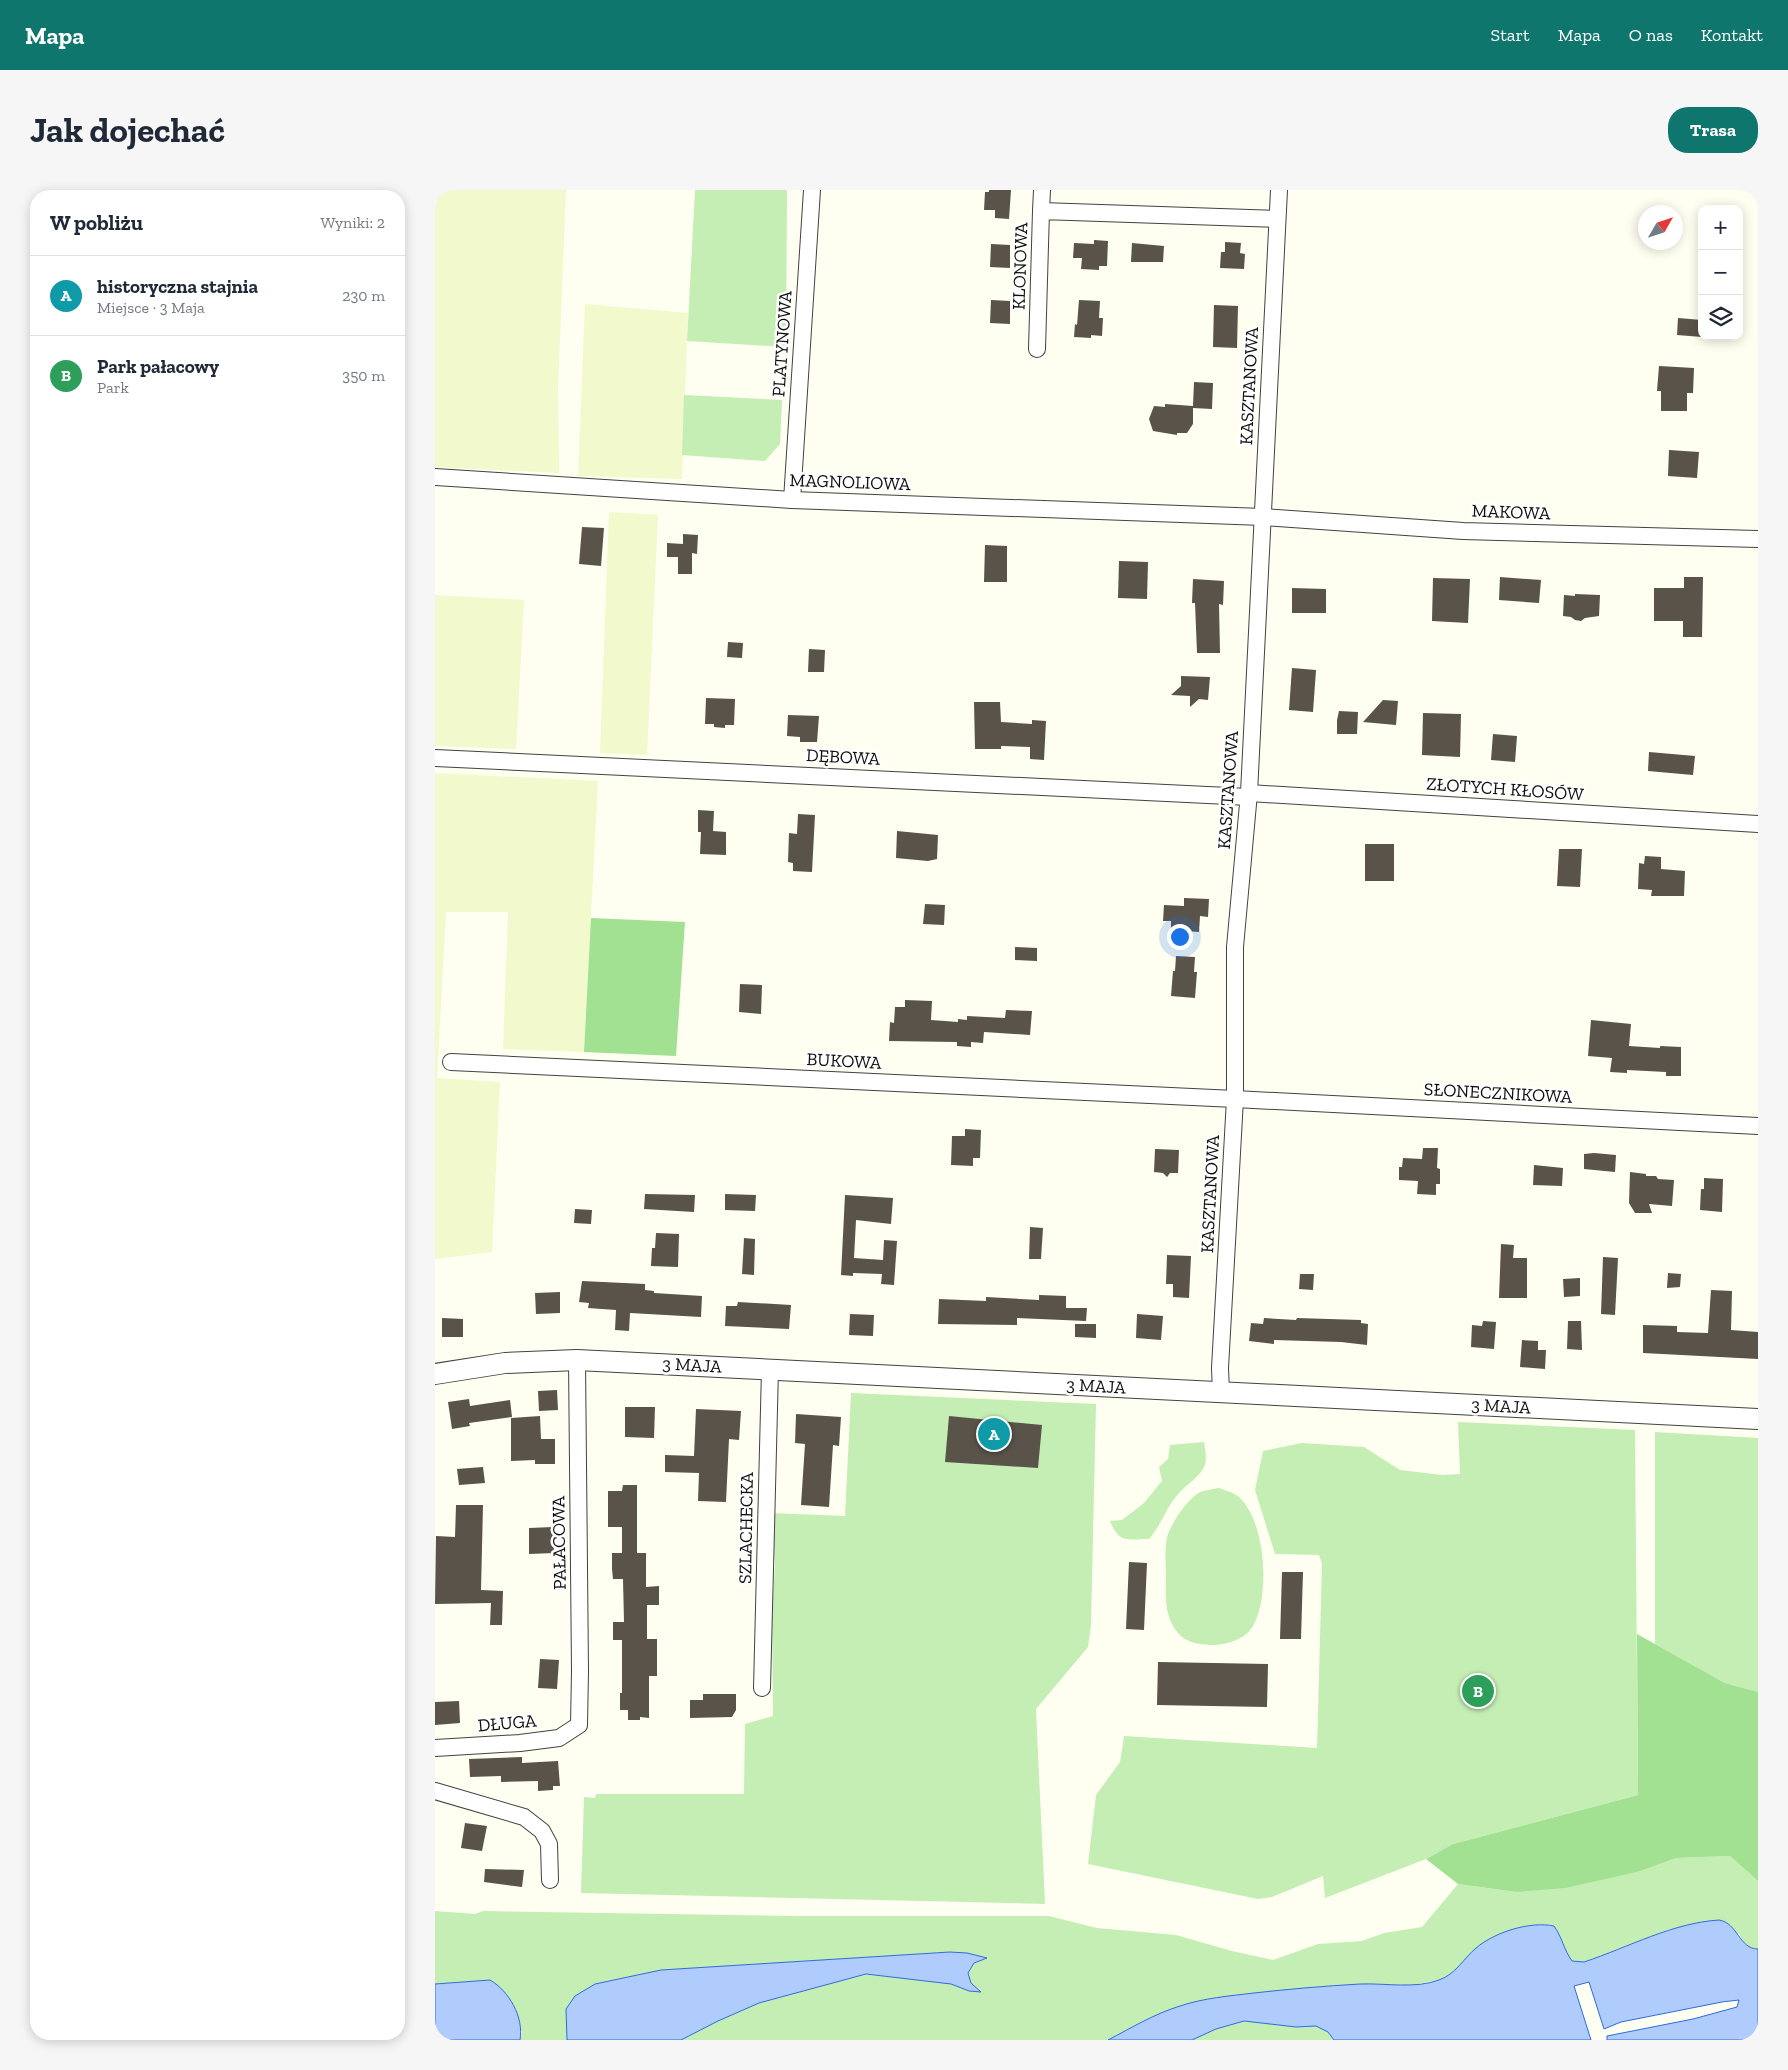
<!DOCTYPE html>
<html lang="pl">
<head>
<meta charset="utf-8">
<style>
  :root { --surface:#fff; --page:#f6f6f7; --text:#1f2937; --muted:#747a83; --line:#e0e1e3; --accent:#0f766e }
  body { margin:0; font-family:"Zilla Slab",serif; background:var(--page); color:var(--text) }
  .controls { position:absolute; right:15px; top:15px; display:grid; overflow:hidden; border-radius:10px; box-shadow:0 2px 12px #0003 }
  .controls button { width:45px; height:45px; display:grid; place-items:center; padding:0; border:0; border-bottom:1px solid var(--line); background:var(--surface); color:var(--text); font:25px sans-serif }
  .compass { position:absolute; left:1203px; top:15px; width:45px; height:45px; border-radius:50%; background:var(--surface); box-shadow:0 2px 12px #0003; rotate:51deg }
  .you { position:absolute; left:744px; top:746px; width:18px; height:18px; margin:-12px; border:4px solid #fff; border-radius:50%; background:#1a73e8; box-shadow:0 0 0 8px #1a73e833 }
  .badge { display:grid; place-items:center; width:32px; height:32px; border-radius:50%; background:var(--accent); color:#fff; font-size:16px; font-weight:700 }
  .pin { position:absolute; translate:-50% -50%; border:2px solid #fff; box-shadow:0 1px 5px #0006 }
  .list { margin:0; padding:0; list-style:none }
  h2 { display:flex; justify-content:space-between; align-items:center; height:65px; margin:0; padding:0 20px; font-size:21px }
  h2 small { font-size:16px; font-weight:400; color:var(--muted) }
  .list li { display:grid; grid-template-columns:32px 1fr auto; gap:15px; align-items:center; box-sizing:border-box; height:80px; padding:0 20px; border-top:1px solid var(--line) }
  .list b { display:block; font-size:19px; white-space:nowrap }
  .list p { margin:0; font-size:16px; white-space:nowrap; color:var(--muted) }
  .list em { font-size:16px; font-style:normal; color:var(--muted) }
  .icon { flex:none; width:28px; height:28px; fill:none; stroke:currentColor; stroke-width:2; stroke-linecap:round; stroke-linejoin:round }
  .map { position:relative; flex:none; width:1323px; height:1850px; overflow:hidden; border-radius:20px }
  header { display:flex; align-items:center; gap:30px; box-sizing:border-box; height:70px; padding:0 25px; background:var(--accent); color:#fff }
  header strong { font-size:24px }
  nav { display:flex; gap:28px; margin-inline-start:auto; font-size:18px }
  .intro { display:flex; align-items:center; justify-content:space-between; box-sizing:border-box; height:120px; padding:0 30px }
  h1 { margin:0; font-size:35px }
  .button { padding:12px 22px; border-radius:20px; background:var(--accent); color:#fff; font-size:18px; font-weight:700 }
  main { display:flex; gap:30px; padding:0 30px }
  aside { flex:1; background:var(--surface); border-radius:20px; box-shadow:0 2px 12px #0003 }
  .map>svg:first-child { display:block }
  .farmland { fill:#f1f9cd }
  .green { fill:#c5eeb5 }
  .forest { fill:#a2e192 }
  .water { fill:#afccfc; stroke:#2e6bdb }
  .building { fill:#59534a }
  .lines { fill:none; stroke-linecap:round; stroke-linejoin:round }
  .minor-casing { stroke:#424242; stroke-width:18 }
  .tertiary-casing { stroke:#424242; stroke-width:22 }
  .minor { stroke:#fff; stroke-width:16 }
  .tertiary { stroke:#fff; stroke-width:20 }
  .labels { text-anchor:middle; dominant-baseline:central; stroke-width:5; stroke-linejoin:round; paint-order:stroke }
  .street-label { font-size:18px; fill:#0f0f0f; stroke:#fff }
</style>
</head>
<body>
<header>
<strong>Mapa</strong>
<nav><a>Start</a><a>Mapa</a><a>O nas</a><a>Kontakt</a></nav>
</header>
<div class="intro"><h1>Jak dojechać</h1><a class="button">Trasa</a></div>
<main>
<aside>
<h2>W pobliżu<small>Wyniki: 2</small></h2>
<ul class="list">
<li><span class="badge" style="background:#0f9aa8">A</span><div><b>historyczna stajnia</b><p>Miejsce · 3 Maja</p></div><em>230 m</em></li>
<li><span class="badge" style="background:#2e9e5b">B</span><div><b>Park pałacowy</b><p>Park</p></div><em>350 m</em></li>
</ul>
</aside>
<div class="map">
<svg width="1323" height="1850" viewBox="0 0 1323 1850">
  <rect width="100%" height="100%" fill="#fefff0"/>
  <g class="farmland">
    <path d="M0 0H131L123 198 124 283 0 277Z"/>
    <path d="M150 114 253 123 247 289 143 286Z"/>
    <path d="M174 322 223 325 212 565 165 563Z"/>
    <path d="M0 405 89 410 81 559 0 556Z"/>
    <path d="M0 583 163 591 149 862 68 859 73 722H11L2 888 65 892 57 1062 0 1069Z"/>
  </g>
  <g class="green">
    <path d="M260 0H352L351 157 252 151Z"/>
    <path d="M249 205 347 210 345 254 330 271 247 265Z"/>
    <path d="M416 1203 661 1214 656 1435 653 1457 601 1519 610 1714 146 1703 149 1607 160 1608 161 1604H309L310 1534 338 1526 337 1427 340 1373 336 1323 410 1326Z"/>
    <path d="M1023 1232 1200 1240 1203 1605 1018 1654 991 1669 890 1708 888 1686 837 1707 823 1709 653 1674 661 1605 685 1572 689 1546 882 1558 887 1374 884 1365 840 1364 820 1300 828 1261 867 1253 929 1257 965 1280 1007 1285 1025 1284Z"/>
    <path d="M1220 1242 1323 1248V1502L1290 1493 1220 1454Z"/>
    <path d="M769 1252C770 1258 772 1269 770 1275 765 1287 752 1294 744 1303 731 1317 726 1336 714 1349 691 1349 685 1354 675 1331L687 1330 709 1313 727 1291 724 1277 733 1269 735 1255Z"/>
    <path d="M784 1298C792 1301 801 1303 807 1310 831 1337 835 1406 818 1436 811 1449 791 1455 778 1455 768 1455 753 1453 746 1446 730 1431 730 1409 731 1389 731 1377 729 1355 733 1344 739 1329 752 1310 765 1302 771 1300 778 1299 784 1298Z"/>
    <path d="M1295 1666 1323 1691V1759C1312 1759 1309 1753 1304 1744L1235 1739 1149 1772H1137C1129 1760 1127 1747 1119 1736L1107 1734 1065 1744 1042 1757 1019 1783 1004 1790 976 1795 926 1794 781 1808 745 1816 712 1829 673 1850H246L283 1831 324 1813 431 1784 516 1794 534 1801 545 1802 536 1793 533 1783 539 1773 551 1768 515 1762 226 1780 160 1794 131 1819 132 1850H85L87 1842 55 1790 0 1794V1721L40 1724 48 1721 363 1726H614L662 1738 741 1745 797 1761 838 1770 883 1754 927 1751 949 1743 987 1737 1023 1694 1081 1702 1206 1681 1241 1668Z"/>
    <path d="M809 1831 861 1837 881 1836 893 1842 899 1850H757L781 1839Z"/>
  </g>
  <g class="forest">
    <path d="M156 728 250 732 241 866 149 862Z"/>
    <path d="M1202 1444 1290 1493 1323 1502V1691L1295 1666 1241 1668 1206 1681 1130 1698 1081 1702 1023 1694 991 1669 1018 1654 1203 1605Z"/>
  </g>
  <g class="water">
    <path d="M1284 1730C1303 1733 1304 1759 1323 1759V1850H1172V1846L1258 1829 1302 1817 1304 1810 1287 1812 1186 1832 1169 1839 1154 1792 1139 1796 1156 1850H899L893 1842 881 1836 861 1837 809 1831 781 1839 757 1850H673C696 1838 719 1824 745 1816 769 1808 794 1806 819 1803 854 1799 890 1796 925 1794 951 1793 980 1799 1004 1790 1021 1784 1028 1769 1041 1758 1060 1742 1095 1731 1119 1736 1127 1747 1129 1760 1137 1771L1149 1772C1194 1757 1237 1733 1284 1730Z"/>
    <path d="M515 1762 532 1763 552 1768 539 1773 533 1783 536 1793 546 1802 534 1801 516 1794 431 1784 324 1813 283 1831 246 1850H132L131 1819 140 1806 160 1794 226 1780Z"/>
    <path d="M55 1790C74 1801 89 1827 85 1850H0V1794Z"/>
  </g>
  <g class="building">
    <path d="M554 0H576L574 29 560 28V20H549L550 2H554Z"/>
    <path d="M659 50 673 51 672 76H664V80L646 79 647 68H638L639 53 659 54Z"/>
    <path d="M790 52 806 53 805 63 810 64 809 79 785 78 786 62H790Z"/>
    <path d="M697 53 729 56 728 72H696Z"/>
    <path d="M556 54 575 55V78L555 77Z"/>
    <path d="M556 110 575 111V134L555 133Z"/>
    <path d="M644 110 665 111 664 128H668L667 146 656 145V148L639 147 640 134 642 135Z"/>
    <path d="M779 115 803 116 802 158 778 157Z"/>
    <path d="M1243 128 1267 130V147L1242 145Z"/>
    <path d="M1224 176 1259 178 1258 203H1252V221H1226V201H1222Z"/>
    <path d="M759 192 778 193 777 219 758 218V234L752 243H742V245L718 241 714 229 719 216 730 217V214L758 216Z"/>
    <path d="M1234 260 1264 262 1262 288 1233 286Z"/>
    <path d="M147 337 169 338 166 376 144 374Z"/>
    <path d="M248 344 263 345 262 364 257 363V384H243V367H232V353L248 354Z"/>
    <path d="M550 355 572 356V392H549Z"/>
    <path d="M684 371 713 372 712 409 683 408Z"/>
    <path d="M1065 387 1106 390 1104 413 1064 410Z"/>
    <path d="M1249 387H1268L1267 447H1248V431H1219V398H1249Z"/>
    <path d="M998 388 1035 389 1033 433 997 431Z"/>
    <path d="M758 389 789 391 788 415 784 414 785 463H762L760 413H757Z"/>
    <path d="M857 398 891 399V423H857Z"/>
    <path d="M1140 404 1165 405 1164 426 1150 428 1146 431 1140 430 1136 427 1128 426 1129 405 1140 406Z"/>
    <path d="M293 452 308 453 307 468 292 467Z"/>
    <path d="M374 459 390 460 389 482H373Z"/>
    <path d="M857 478 881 480 878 522 854 520Z"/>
    <path d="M746 486 775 487 773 510 764 509 755 517V506L736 505 746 496Z"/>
    <path d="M271 508 300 509 299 535H290V538L279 537V534H270Z"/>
    <path d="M948 510 963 511 961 535 928 532Z"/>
    <path d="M539 512H565L566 532 597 534V530L611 531 609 570 595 569V557L566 556V559H540Z"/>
    <path d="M904 521 923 522 922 544H902V530Z"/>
    <path d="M988 523 1026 524 1025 567 987 565Z"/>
    <path d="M353 525 384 526 382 552H365V547L352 546Z"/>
    <path d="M1058 544 1082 546 1080 572 1056 570Z"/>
    <path d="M1214 562 1260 566 1258 585 1213 581Z"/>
    <path d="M263 620 279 621 278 641 291 642V665L265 664 266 642H263Z"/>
    <path d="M363 624 380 625 377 682 358 681V673L353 672 354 643 362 644Z"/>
    <path d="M462 641 503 645 502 669 493 671 461 668Z"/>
    <rect x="930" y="654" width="29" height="37"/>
    <path d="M1124 659H1147L1145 697 1122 696Z"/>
    <path d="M1210 666 1226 667V679L1250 681 1249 706H1216L1217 700 1203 699 1204 673 1209 674Z"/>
    <path d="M749 708 774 709 773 727 765 726 764 742 736 740V731H728L729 715 749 716Z"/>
    <path d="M490 714 510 715 509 735 488 734Z"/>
    <path d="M580 757 602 758V771L580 770Z"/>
    <path d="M741 766 760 767 759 782H762L760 808 736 806 738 781H740Z"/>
    <path d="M305 794 327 795 326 824 304 822Z"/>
    <path d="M470 810 497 811 496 830 523 832V829L532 830V826L570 828 571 820 597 821 595 845 549 842 548 853 536 852V857L522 856V852L454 851 455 832 459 833 460 817H470Z"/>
    <path d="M1156 830 1196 834 1194 856 1225 858V856L1246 857V886H1231V882L1192 880V883L1175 882 1177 868 1153 866Z"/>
    <path d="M530 939 546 940 545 968H538V976L516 975 517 946H530Z"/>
    <path d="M988 958H1003L1002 978 1005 979V994H1001V1005L982 1004 983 991 964 990V977H967L968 968 987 969Z"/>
    <path d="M720 959 744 960 743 983H735L732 987 728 983 719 982Z"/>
    <path d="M1159 963 1181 965 1180 982 1149 979V964Z"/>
    <path d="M1099 975 1128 978 1127 996 1098 995Z"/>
    <path d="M1195 982 1211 984V986H1221L1223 989 1239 990 1237 1016 1214 1014 1217 1023H1200L1194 1013Z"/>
    <path d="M1269 988 1288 989 1287 1022 1265 1020 1266 999H1269Z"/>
    <path d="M210 1004 260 1005 259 1022 209 1019Z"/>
    <path d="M290 1004 321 1005 320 1021 290 1020Z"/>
    <path d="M410 1005 458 1008 456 1034 421 1030 419 1068 448 1070 449 1050 462 1051 459 1095 446 1094 447 1084 418 1083V1086L406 1085Z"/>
    <path d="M140 1019 157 1020 156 1034 139 1033Z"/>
    <path d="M595 1037 608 1038 606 1069H594Z"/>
    <path d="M221 1043 244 1044 243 1077 216 1076 217 1058H220Z"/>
    <path d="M309 1048 320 1049 319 1085 307 1084Z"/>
    <path d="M1066 1054 1079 1055 1078 1068H1092V1108H1064Z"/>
    <path d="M732 1065 756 1066 754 1108 738 1107V1094H731Z"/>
    <path d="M1168 1067 1183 1068 1180 1125 1166 1124Z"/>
    <path d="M1233 1083 1246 1084 1245 1097 1232 1098Z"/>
    <path d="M865 1084H879L878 1100 864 1099Z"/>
    <path d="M1145 1088V1106L1129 1107 1128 1089Z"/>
    <path d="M147 1091 210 1094V1100L219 1101V1103L267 1106 266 1127 195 1123 194 1141 180 1140 181 1120 153 1118 154 1113 144 1112Z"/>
    <path d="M1276 1100 1297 1101 1296 1140 1323 1142V1169L1208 1163V1135L1242 1136V1142L1273 1143Z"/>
    <path d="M125 1102V1123L101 1124 100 1103Z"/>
    <path d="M604 1105 631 1106V1118H652L651 1131 582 1128V1135L503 1134 504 1109 551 1111V1107L604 1110Z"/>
    <path d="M303 1112 356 1115 354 1139 290 1136 291 1116H302Z"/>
    <path d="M415 1124 439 1125 438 1146 414 1145Z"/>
    <path d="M702 1124 728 1126 726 1150 701 1148Z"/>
    <path d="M7 1128 28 1129V1147H7Z"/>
    <path d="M829 1128 861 1130 862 1128 926 1130V1133L933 1134 932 1155 906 1152 839 1150V1154L814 1151 816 1133 828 1134Z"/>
    <path d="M1048 1131 1061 1132 1059 1159 1036 1157 1037 1135 1047 1136Z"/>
    <path d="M1133 1131H1146L1147 1160 1132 1159Z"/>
    <path d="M640 1134H661V1148L640 1147Z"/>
    <path d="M1087 1150 1103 1151V1160H1111L1110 1179 1085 1177Z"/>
    <path d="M122 1200 123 1220 104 1221 103 1201Z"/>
    <path d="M34 1209 35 1216 75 1210 77 1227 34 1233 35 1236 17 1239 13 1212Z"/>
    <path d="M190 1217H220L219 1248 190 1247Z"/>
    <path d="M261 1219 306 1221 304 1250 294 1249 291 1312 263 1311 264 1283 230 1282V1265L259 1266Z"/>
    <path d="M361 1224 406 1227 404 1256 398 1255 394 1317 366 1315 370 1254 360 1253Z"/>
    <path d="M105 1226 106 1249H120V1274H100V1270L76 1271V1228Z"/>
    <path d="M514 1226 607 1235 603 1278 510 1272Z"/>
    <path d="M48 1277 50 1293 24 1295 22 1279Z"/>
    <path d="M188 1295H202V1363H211V1397L224 1396V1415H212V1449H222V1486H214V1528L205 1527V1530H193V1520H185V1503H187V1450H178V1432H189L188 1389H178L177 1379V1363H187V1337H173V1301H187Z"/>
    <path d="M21 1315H48L46 1400 68 1401 67 1435H55L56 1413 0 1414 1 1346 20 1347Z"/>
    <path d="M118 1337 119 1363 94 1364V1338Z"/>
    <path d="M694 1372 712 1373 709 1440 691 1439Z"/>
    <path d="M847 1382H868L866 1449H845Z"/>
    <path d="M105 1469 124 1470 122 1499 103 1498Z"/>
    <path d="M723 1472 833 1474 832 1517 722 1515Z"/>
    <path d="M268 1504H301V1520L297 1527 255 1528V1510H268Z"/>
    <path d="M24 1511 25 1533 0 1535V1512Z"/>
    <path d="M87 1567V1573L123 1571 125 1596H118V1600L103 1601V1591L66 1592V1586L35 1587 34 1569Z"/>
    <path d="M30 1633 52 1636 47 1661 26 1658Z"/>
    <path d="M50 1679 89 1680 87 1697 49 1692Z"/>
  </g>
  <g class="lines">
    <g class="minor-casing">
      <g id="minor">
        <path d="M606 21 607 0"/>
        <path d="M602 159 606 21 842 29"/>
        <path d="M0 287 357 310 828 327 1028 341 1323 349"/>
        <path d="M357 310 377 0"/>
        <path d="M0 568 814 607"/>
        <path d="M814 603 1323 634"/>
        <path d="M16 872 800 909 1323 936"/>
        <path d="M786 1202 785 1178 800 909V757L814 603 844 0"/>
        <path d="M327 1498 335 1179"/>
        <path d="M0 1558 85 1553 124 1548 144 1535 145 1481 142 1170"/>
        <path d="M0 1601 89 1627 107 1641 114 1654 115 1690"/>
      </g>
    </g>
    <g class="tertiary-casing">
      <path id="tertiary" d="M0 1184 70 1173 142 1170 1323 1229"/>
    </g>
    <use href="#minor" class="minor"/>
    <use href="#tertiary" class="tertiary"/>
  </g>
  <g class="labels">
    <g class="street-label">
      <text transform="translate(585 76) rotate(-88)">KLONOWA</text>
      <text transform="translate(347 154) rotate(-86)">PLATYNOWA</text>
      <text transform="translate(814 196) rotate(-87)">KASZTANOWA</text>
      <text transform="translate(415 292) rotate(2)">MAGNOLIOWA</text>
      <text transform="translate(1076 322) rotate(2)">MAKOWA</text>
      <text transform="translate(408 567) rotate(3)">DĘBOWA</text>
      <text transform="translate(1070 599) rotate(4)">ZŁOTYCH KŁOSÓW</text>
      <text transform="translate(793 600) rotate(-86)">KASZTANOWA</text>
      <text transform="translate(409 871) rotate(3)">BUKOWA</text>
      <text transform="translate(1063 903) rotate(3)">SŁONECZNIKOWA</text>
      <text transform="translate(775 1004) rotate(-87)">KASZTANOWA</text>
      <text transform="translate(257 1175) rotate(3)">3 MAJA</text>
      <text transform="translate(661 1196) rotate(3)">3 MAJA</text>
      <text transform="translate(1066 1216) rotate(3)">3 MAJA</text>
      <text transform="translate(311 1338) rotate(-89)">SZLACHECKA</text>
      <text transform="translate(124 1353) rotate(-91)">PAŁACOWA</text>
      <text transform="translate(72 1533) rotate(-5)">DŁUGA</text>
    </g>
  </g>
</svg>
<div class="controls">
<button>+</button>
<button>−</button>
<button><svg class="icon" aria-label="layers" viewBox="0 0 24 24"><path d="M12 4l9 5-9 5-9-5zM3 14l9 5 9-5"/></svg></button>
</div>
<svg class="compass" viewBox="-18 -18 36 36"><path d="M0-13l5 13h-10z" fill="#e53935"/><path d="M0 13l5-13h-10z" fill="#747a83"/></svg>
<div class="you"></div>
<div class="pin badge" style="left:559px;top:1244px;background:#0f9aa8">A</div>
<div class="pin badge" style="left:1043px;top:1501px;background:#2e9e5b">B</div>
</div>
</main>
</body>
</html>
